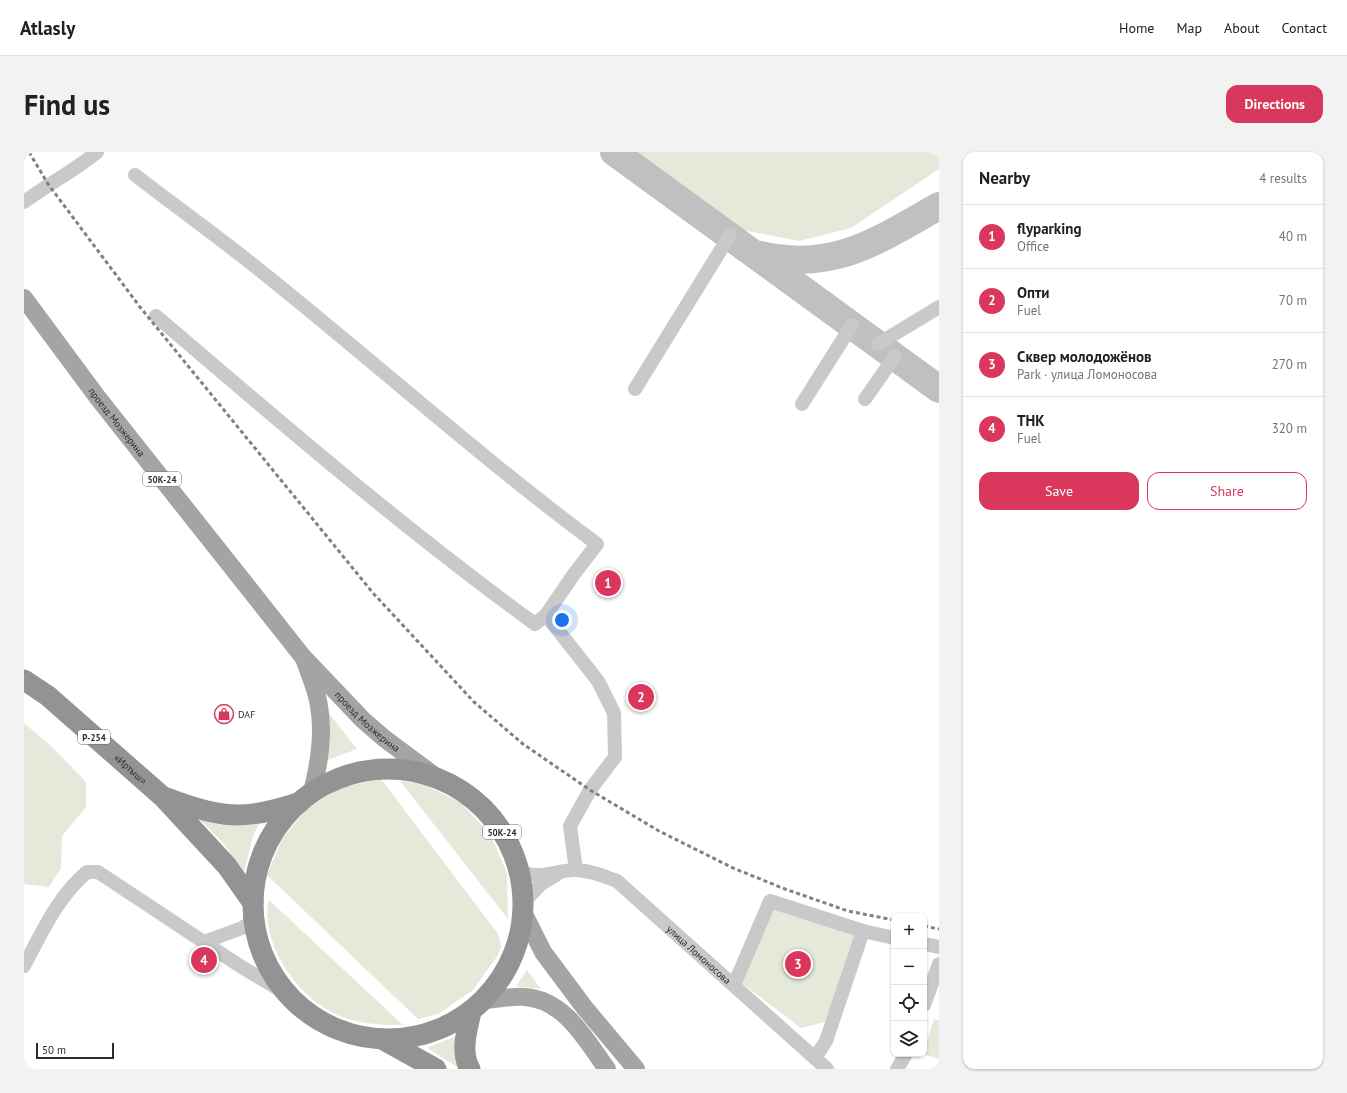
<!DOCTYPE html>
<html lang="en">
<head>
<meta charset="utf-8">
<style>
  :root { --surface:#fff; --page:#f2f2f2; --text:#202124; --muted:#757577; --line:#e0e0e0; --accent:#d9385c }
  body { margin:0; font-family:"PT Sans",sans-serif; background:var(--page); color:var(--text) }
  .controls { position:absolute; right:12px; bottom:12px; display:grid; overflow:hidden; border-radius:8px; box-shadow:0 1px 3px #0004 }
  .controls button { width:36px; height:36px; display:grid; place-items:center; padding:0; border:0; border-bottom:1px solid var(--line); background:var(--surface); color:var(--text); font:20px sans-serif }
  .scale { position:absolute; left:12px; bottom:10px; width:78px; box-sizing:border-box; padding-left:4px; border:2px solid #2c2c2c; border-top:0; font-size:11px; line-height:14px; white-space:nowrap; color:#2c2c2c; -webkit-text-stroke:3px #fff; paint-order:stroke }
  .you { position:absolute; left:538px; top:468px; width:14px; height:14px; margin:-10px; border:3px solid #fff; border-radius:50%; background:#1a73e8; box-shadow:0 0 0 6px #1a73e833 }
  .badge { display:grid; place-items:center; width:26px; height:26px; border-radius:50%; background:var(--accent); color:#fff; font-size:13px; font-weight:700 }
  .pin { position:absolute; translate:-50% -50%; border:2px solid #fff; box-shadow:0 1px 4px #0006 }
  .list { margin:0; padding:0; list-style:none }
  h2 { display:flex; justify-content:space-between; align-items:center; height:52px; margin:0; padding:0 16px; font-size:17px }
  h2 small { font-size:13px; font-weight:400; color:var(--muted) }
  .list li { display:grid; grid-template-columns:26px 1fr auto; gap:12px; align-items:center; box-sizing:border-box; height:64px; padding:0 16px; border-top:1px solid var(--line) }
  .list b { display:block; font-size:15px; white-space:nowrap }
  .list p { margin:0; font-size:13px; white-space:nowrap; color:var(--muted) }
  .list em { font-size:13px; font-style:normal; color:var(--muted) }
  .actions { display:flex; gap:8px; padding:12px 16px }
  .actions a { flex:1; padding:9px 0; border:1px solid var(--accent); border-radius:12px; text-align:center; font-size:14px; color:var(--accent) }
  .actions .main { background:var(--accent); color:#fff }
  .icon { flex:none; width:22px; height:22px; fill:none; stroke:currentColor; stroke-width:2; stroke-linecap:round; stroke-linejoin:round }
  .map { position:relative; flex:none; width:915px; height:917px; overflow:hidden; border-radius:12px }
  header { display:flex; align-items:center; gap:24px; box-sizing:border-box; height:56px; padding:0 20px; background:var(--surface); border-bottom:1px solid var(--line) }
  header strong { font-size:19px }
  nav { display:flex; gap:22px; margin-inline-start:auto; font-size:14px }
  .intro { display:flex; align-items:center; justify-content:space-between; box-sizing:border-box; height:96px; padding:0 24px }
  h1 { margin:0; font-size:28px }
  .button { padding:10px 18px; border-radius:12px; background:var(--accent); color:#fff; font-size:14px; font-weight:700 }
  main { display:flex; gap:24px; padding:0 24px }
  aside { flex:1; background:var(--surface); border-radius:12px; box-shadow:0 1px 3px #0004 }
  .map>svg:first-child { display:block }
  .green { fill:#e5e9da }
  .lines { fill:none; stroke-linecap:round; stroke-linejoin:round }
  .taxiway { stroke:#c0c0c0; stroke-width:28 }
  .minor { stroke:#c9c9c9; stroke-width:14 }
  .major { stroke:#a4a4a4; stroke-width:18 }
  .highway { stroke:#939393; stroke-width:21 }
  .rail { stroke:#818181; stroke-width:3; stroke-dasharray:4 3; stroke-linecap:butt }
  .labels { text-anchor:middle; dominant-baseline:central; stroke-width:4; stroke-linejoin:round; paint-order:stroke }
  .shield { fill:#fff; stroke:#6b6b6b; stroke-width:1 }
  .shield-label { font-size:9px; font-weight:bold; fill:#2c2c2c }
  .street-label { font-size:10px; fill:#2c2c2c; stroke:#fff }
  .poi-label { font-size:10px; fill:#2c2c2c; stroke:#fff; text-anchor:start }
</style>
</head>
<body>
<header>
<strong>Atlasly</strong>
<nav><a>Home</a><a>Map</a><a>About</a><a>Contact</a></nav>
</header>
<div class="intro"><h1>Find us</h1><a class="button">Directions</a></div>
<main>
<div class="map">
<svg width="915" height="917" viewBox="0 0 915 917">
  <rect width="100%" height="100%" fill="#fff"/>
  <g class="green">
    <path d="M607 0H915V17L827 76 775 89 713 77Z"/>
    <path d="M303 559 333 597 301 609Z"/>
    <path d="M0 571 26 593 62 630V655L38 684 37 716 25 735 0 732Z"/>
    <path d="M357 627 474 782 477 794 474 803 449 838 414 862 394 867 243 723 258 687 283 657 316 636Z"/>
    <path d="M376 629 399 632 437 651 466 682 483 721 484 767Z"/>
    <path d="M171 663 238 666 229 684 220 720 200 692Z"/>
    <path d="M245 748 379 873C354 873 334 872 311 862 273 844 235 790 245 748Z"/>
    <path d="M748 754 829 779 831 795 804 869 777 876 715 829Z"/>
    <path d="M503 818 517 837 492 834Z"/>
    <path d="M910 867 915 868V907L899 902Z"/>
    <path d="M435 883 436 917 403 896Z"/>
  </g>
  <g class="lines">
    <g class="taxiway">
      <path d="M590 0 915 237"/>
      <path d="M736 103C810 120 853 89 915 54"/>
    </g>
    <g class="minor">
      <path d="M111 23C150 53 190 82 228 112 344 204 454 304 573 392L550 422 522 463 574 529 590 561 591 605 566 638 546 674 552 718"/>
      <path d="M0 50C24 32 50 19 73 0"/>
      <path d="M132 164C256 270 379 376 511 472L522 463"/>
      <path d="M854 192 915 155"/>
      <path d="M611 237 706 83"/>
      <path d="M841 247 871 204"/>
      <path d="M778 252 828 173"/>
      <path id="s1" d="M495 718C516 730 533 717 553 718 568 719 580 724 593 729L803 917"/>
      <path d="M499 751 517 732 532 723"/>
      <path d="M180 790 218 776 230 768"/>
      <path d="M900 792 915 795"/>
      <path d="M0 814C17 782 34 744 63 720H74L216 814 263 842"/>
      <path d="M710 833 746 749 839 779 870 786"/>
      <path d="M900 853 915 812"/>
      <path d="M791 906 802 889 839 779"/>
      <path d="M873 917 882 902"/>
    </g>
    <g class="major">
      <path id="s2" d="M0 146 74 246 279 505 339 568 361 587 415 627"/>
      <path d="M281 509C286 524 293 539 295 554 300 582 295 613 288 640"/>
      <path d="M499 760 519 800 560 855 612 917"/>
      <path d="M461 848C474 847 488 844 501 845 541 848 562 888 583 917"/>
    </g>
    <g class="highway">
      <path id="s3" d="M0 528 24 544 139 645 203 714 229 751"/>
      <circle cx="364" cy="752" r="135"/>
      <path d="M143 646C194 666 221 669 274 651"/>
      <path d="M358 887 412 917"/>
      <path d="M446 917C436 900 443 878 447 860"/>
    </g>
    <g class="rail">
      <path d="M5 0 24 32 116 155 349 441 450 550 499 592 566 638 635 679 709 716 761 737 824 759 870 768"/>
      <path d="M900 774 915 777"/>
    </g>
  </g>
  <defs>
    <g id="shop-ring" transform="scale(1)"><circle r="9.5" fill="#fff" stroke="#d9385c" stroke-width="1.5"/><path d="M-5-2.5h2.3a2.7 3.5 0 0 1 5.4 0H5L5.5 6h-11ZM-1.5-2.5h3a1.5 2.3 0 0 0-3 0Z" fill="#d9385c"/></g>
  </defs>
  <g fill-rule="evenodd">
    <use href="#shop-ring" x="200" y="562"/>
  </g>
  <g class="labels">
    <g class="shield">
      <rect x="119" y="320" width="38" height="14" rx="3"/>
      <rect x="54" y="578" width="32" height="14" rx="3"/>
      <rect x="459" y="673" width="38" height="14" rx="3"/>
    </g>
    <g class="shield-label">
      <text x="138" y="327">50К-24</text>
      <text x="70" y="585">Р-254</text>
      <text x="478" y="680">50К-24</text>
    </g>
    <g class="street-label">
      <text stroke="none"><textPath href="#s2" startOffset="155">проезд Мозжерина</textPath></text>
      <text stroke="none"><textPath href="#s2" startOffset="546">проезд Мозжерина</textPath></text>
      <text stroke="none"><textPath href="#s3" startOffset="139">«Иртыш»</textPath></text>
      <text stroke="none"><textPath href="#s1" startOffset="211">улица Ломоносова</textPath></text>
    </g>
    <g class="poi-label">
      <text x="214" y="562">DAF</text>
    </g>
  </g>
</svg>
<div class="controls">
<button>+</button>
<button>−</button>
<button><svg class="icon" aria-label="locate" viewBox="0 0 24 24"><circle cx="12" cy="12" r="6"/><path d="M12 2v4M12 18v4M2 12h4M18 12h4"/></svg></button>
<button><svg class="icon" aria-label="layers" viewBox="0 0 24 24"><path d="M12 4l9 5-9 5-9-5zM3 14l9 5 9-5"/></svg></button>
</div>
<div class="scale">50 m</div>
<div class="you"></div>
<div class="pin badge" style="left:584px;top:431px">1</div>
<div class="pin badge" style="left:617px;top:545px">2</div>
<div class="pin badge" style="left:774px;top:812px">3</div>
<div class="pin badge" style="left:180px;top:808px">4</div>
</div>
<aside>
<h2>Nearby<small>4 results</small></h2>
<ul class="list">
<li><span class="badge">1</span><div><b>flyparking</b><p>Office</p></div><em>40 m</em></li>
<li><span class="badge">2</span><div><b>Опти</b><p>Fuel</p></div><em>70 m</em></li>
<li><span class="badge">3</span><div><b>Сквер молодожёнов</b><p>Park · улица Ломоносова</p></div><em>270 m</em></li>
<li><span class="badge">4</span><div><b>ТНК</b><p>Fuel</p></div><em>320 m</em></li>
</ul>
<div class="actions"><a class="main">Save</a><a>Share</a></div>
</aside>
</main>
</body>
</html>
